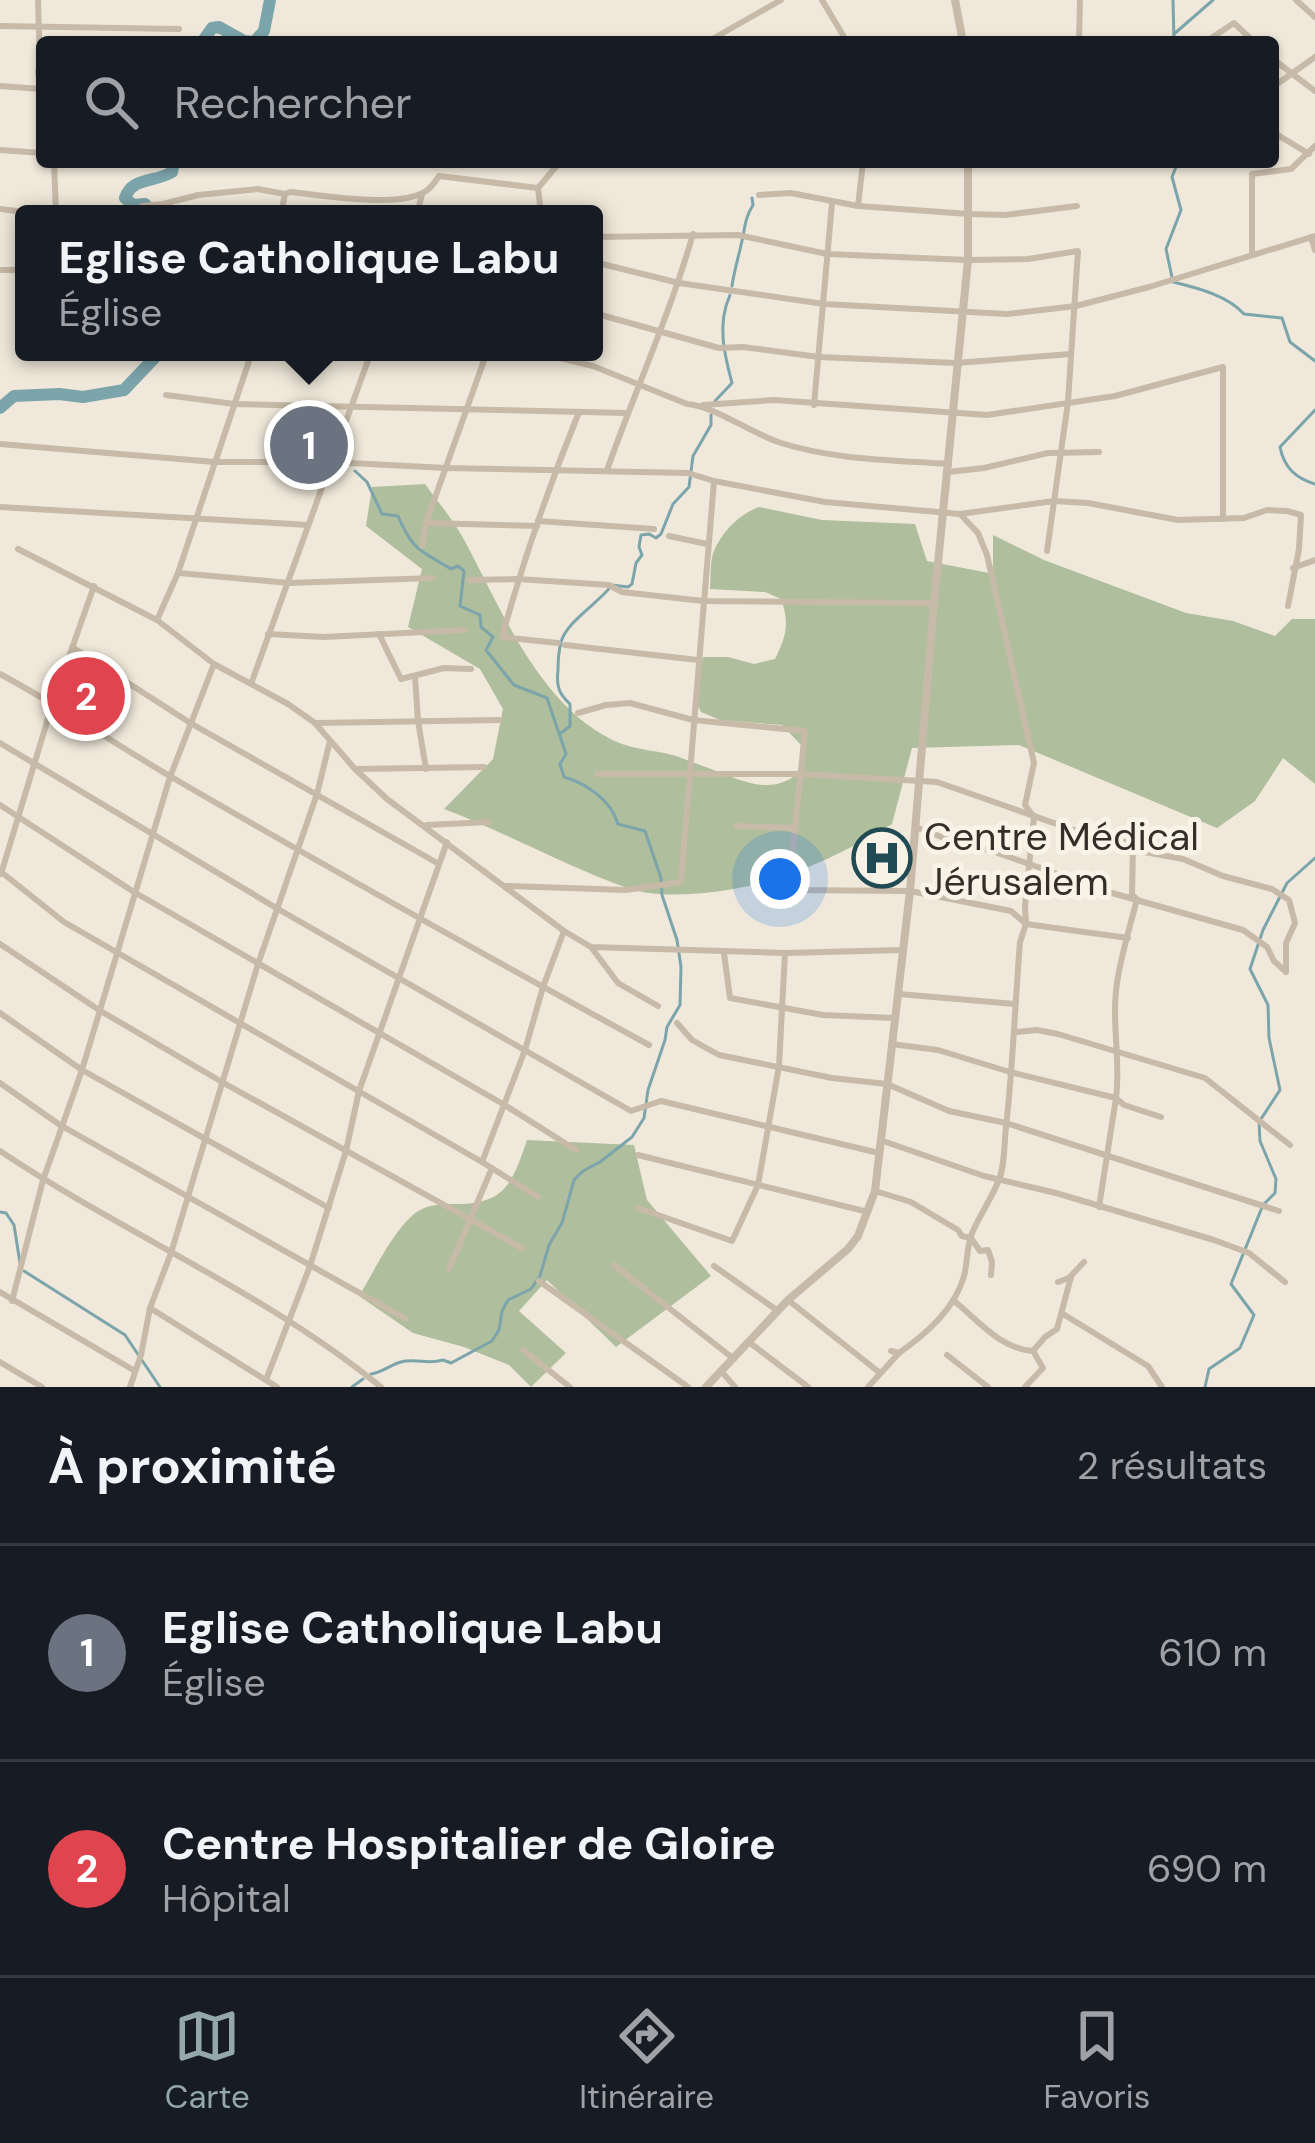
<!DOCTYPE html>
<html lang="fr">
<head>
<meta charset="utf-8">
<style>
  :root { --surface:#171b24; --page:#242831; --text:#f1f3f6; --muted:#9ea1a6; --line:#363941; --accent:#93a7ad }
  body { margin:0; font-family:"DM Sans",sans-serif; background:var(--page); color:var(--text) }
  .you { position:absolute; left:780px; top:879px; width:42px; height:42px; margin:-30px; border:9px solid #fff; border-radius:50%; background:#1a73e8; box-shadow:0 0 0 18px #1a73e833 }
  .badge { display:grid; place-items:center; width:78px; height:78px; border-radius:50%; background:var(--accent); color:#fff; font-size:39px; font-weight:700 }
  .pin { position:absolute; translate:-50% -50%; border:6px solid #fff; box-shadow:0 3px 12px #0006 }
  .popup { position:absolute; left:15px; top:205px; width:588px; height:156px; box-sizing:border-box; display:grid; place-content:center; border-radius:12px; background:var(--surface); filter:drop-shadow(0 3px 9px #0005); font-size:39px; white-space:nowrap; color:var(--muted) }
  .popup b { font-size:45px; color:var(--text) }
  .popup::after { content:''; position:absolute; left:50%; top:100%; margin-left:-24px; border:24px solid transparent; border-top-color:var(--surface) }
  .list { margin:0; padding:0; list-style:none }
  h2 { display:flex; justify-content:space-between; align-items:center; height:156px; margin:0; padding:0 48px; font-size:51px }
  h2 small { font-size:39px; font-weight:400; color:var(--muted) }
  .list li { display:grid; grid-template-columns:78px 1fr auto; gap:36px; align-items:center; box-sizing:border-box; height:216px; padding:0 48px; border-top:3px solid var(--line) }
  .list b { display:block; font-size:45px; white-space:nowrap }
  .list p { margin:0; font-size:39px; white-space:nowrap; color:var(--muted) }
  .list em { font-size:39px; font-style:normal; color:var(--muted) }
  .icon { flex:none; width:66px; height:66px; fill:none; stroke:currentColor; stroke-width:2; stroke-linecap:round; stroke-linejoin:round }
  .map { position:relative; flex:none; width:1315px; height:1387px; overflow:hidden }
  .search { position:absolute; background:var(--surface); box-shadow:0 3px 9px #0004; left:36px; right:36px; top:36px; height:132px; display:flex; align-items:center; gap:30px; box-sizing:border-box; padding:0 42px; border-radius:12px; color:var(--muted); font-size:45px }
  .sheet { height:588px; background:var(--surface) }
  nav { display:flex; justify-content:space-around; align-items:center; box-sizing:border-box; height:168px; border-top:3px solid var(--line); background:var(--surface); font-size:33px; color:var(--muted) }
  nav a { display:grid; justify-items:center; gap:6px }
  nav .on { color:var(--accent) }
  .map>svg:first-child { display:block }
  .green { fill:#afbe9c }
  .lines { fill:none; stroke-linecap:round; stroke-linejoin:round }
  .stream { stroke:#7ca4ab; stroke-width:3 }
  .river { stroke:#7ca4ab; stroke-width:12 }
  .minor { stroke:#c7baa8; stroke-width:6 }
  .tertiary { stroke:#c7baa8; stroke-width:8 }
  .labels { text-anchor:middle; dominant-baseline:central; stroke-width:10; stroke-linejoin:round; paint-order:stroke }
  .poi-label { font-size:39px; fill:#352d28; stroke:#f8f2e7; text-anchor:start }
</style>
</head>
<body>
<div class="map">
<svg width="1315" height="1387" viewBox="0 0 1315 1387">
  <rect width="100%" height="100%" fill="#f0e9db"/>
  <g class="green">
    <path d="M425 484C437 501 452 518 462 536 502 609 540 711 622 744 639 750 659 751 676 756 688 760 699 765 711 769 746 782 774 798 804 768L801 745 782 725 720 720 701 712 694 698 703 657H728L754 664 775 659C786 637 790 623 781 599L765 592 710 589C711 579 710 568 712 558 717 536 739 514 759 507L822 520 915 524 927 561 989 573 993 572V535L1044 560 1186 613 1233 621 1275 636 1292 619H1315V784L1283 758 1255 801 1217 828 1019 745 912 748 892 824C830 861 776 886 704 893 680 895 653 896 630 889 567 867 507 833 444 809L493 759 503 709 480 669 408 627 422 569 366 526 372 487Z"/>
    <path d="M527 1140 634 1145 647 1200 711 1276 616 1347 547 1280 519 1311 566 1353 531 1387 509 1365 464 1347 413 1333 359 1296C374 1272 396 1224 420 1210 431 1204 444 1204 457 1204 506 1204 513 1181 527 1140Z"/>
  </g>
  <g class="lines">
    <g class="stream">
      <path d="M1173 0 1174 42"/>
      <path d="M1174 34 1213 0"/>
      <path d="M1178 162 1172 177 1181 210 1166 249 1173 282C1197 288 1227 295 1244 314L1282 318 1290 342 1315 361"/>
      <path d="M732 286C734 272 738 259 741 245 745 230 744 219 753 205L752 198"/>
      <path d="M715 401 732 383C724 353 717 324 730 295"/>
      <path d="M1315 410 1280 447C1284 467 1295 478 1315 484"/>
      <path d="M355 471 367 482 382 514 398 516C414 553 421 550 451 569L458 566 464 571 460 606 480 615 481 627 493 637 486 650 514 685 547 698 566 754 560 764 564 777C587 784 611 800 618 824L645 831 661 878 662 895 677 940 681 967 680 1005 667 1027 665 1040 648 1090 644 1118 632 1137 600 1162 583 1171 574 1180 562 1223 549 1245 540 1276 531 1289 508 1300 502 1311 499 1330 492 1341 451 1363 443 1360C428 1365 416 1358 401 1362 390 1365 383 1372 371 1374"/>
      <path d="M561 733 570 726V704C559 694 556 686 558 670 558 662 559 650 561 642 567 621 600 602 612 585L628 587 632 584 636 563 642 555 639 547 641 535 649 534 656 538 661 534 673 504 689 487 693 456 711 425V415"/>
      <path d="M0 1212 6 1213 14 1225 20 1263"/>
      <path d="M24 1271 125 1335 160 1387"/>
      <path d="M352 1387 363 1379"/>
      <path d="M1205 1387 1209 1369 1240 1348 1254 1315 1231 1284 1263 1205 1275 1193 1276 1179 1260 1141 1259 1122 1280 1090 1269 1038 1268 1005 1250 969 1263 930 1287 883 1315 858"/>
    </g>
    <g class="river">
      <path d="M202 42 212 28 219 27 244 41 253 42"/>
      <path d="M254 42 264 31 270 0"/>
      <path d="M154 214 145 204 133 205 125 198C132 177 154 183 172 172L174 162"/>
      <path d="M0 408 14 396 59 394 83 397 124 390 160 352"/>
    </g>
    <g class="minor">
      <path d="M38 0 40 64 38 72 42 91"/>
      <path d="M822 0 847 42"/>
      <path d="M1296 0 1315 17"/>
      <path d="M0 26 179 29"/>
      <path d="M707 42 781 0"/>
      <path d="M1079 42 1080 0"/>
      <path d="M1205 42 1234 23 1254 42"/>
      <path d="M1273 59 1315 91"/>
      <path d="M0 86 41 89"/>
      <path d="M1273 87 1315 57"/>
      <path d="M1273 132 1309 154"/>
      <path d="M0 150 42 153"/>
      <path d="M54 162 56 214"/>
      <path d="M759 195 791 193 858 206 969 214 1005 215 1077 206"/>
      <path d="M858 206 863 162"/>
      <path d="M56 208 101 214"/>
      <path d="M0 209 40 214"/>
      <path d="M126 214 138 213 142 206 163 204 198 195 258 189 285 194 290 192C323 195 399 209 426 191 432 187 435 182 439 176L538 188"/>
      <path d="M281 214 285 194"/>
      <path d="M417 214 422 194"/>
      <path d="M541 214 538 188 560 162"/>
      <path d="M594 237 738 235 827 254 968 260 1028 259 1078 251 1068 402 1047 551"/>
      <path d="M1311 237 1315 250"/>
      <path d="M1252 254V174L1291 169 1315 146"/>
      <path d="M594 262 679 283 824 304 1007 314 1076 306 1149 287 1315 236"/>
      <path d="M0 270H24"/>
      <path d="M594 313 719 348 743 347 819 357 956 363 1071 354"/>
      <path d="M535 352 593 366 687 404C715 406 752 434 781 443 835 460 893 460 949 464"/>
      <path d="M166 395 234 404 627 413"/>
      <path d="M703 405 774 400 987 415 1115 396 1223 367V519"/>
      <path d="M814 405 832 203"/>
      <path d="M0 444 215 462H331L446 468 688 473 714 481 825 502 960 514 1054 501 1088 503 1178 520 1244 518 1267 510 1287 511 1301 515 1299 549 1288 606"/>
      <path d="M607 470C635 391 670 314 693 234"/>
      <path d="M948 472 984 468 1048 453 1099 452"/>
      <path d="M0 507 308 525"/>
      <path d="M538 521 654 529"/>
      <path d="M426 523 537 526"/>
      <path d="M669 536 707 544"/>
      <path d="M422 546 426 523 487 352"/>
      <path d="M18 549 157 620 214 664 288 704 315 723 355 769 387 799 564 931 591 947 785 953 903 950"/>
      <path d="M1293 568 1315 560"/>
      <path d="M179 573 289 583 433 578"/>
      <path d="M469 580 518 579 609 585 622 592 703 601 934 603"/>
      <path d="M157 620 178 573 252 352"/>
      <path d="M268 634 324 637 465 630"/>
      <path d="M379 634 401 679 444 668 471 669"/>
      <path d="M558 643 502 637C523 561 549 486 579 412"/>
      <path d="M565 645 698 660"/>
      <path d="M72 647 192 724 439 864"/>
      <path d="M0 674C62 707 119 747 180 782 335 872 492 959 649 1045"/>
      <path d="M415 676 418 721 426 769"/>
      <path d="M251 684 371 352"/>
      <path d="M578 713 606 705 630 703 693 720 805 731 791 867"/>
      <path d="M315 723 499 720"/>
      <path d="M0 743 278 909 631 1111 661 1101 879 1153"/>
      <path d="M356 769 484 767"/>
      <path d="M597 774H802L937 782 1091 836 1120 839 1139 851 1183 859 1223 876 1272 889 1289 900 1295 923 1286 943V972"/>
      <path d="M0 805 134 892 503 1104 576 1150"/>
      <path d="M427 825 489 822"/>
      <path d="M736 826 796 828"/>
      <path d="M915 827 960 844 989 850 1112 893 1243 930 1267 947 1274 961 1285 971"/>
      <path d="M1133 847 1132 895 1137 899C1130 927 1121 955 1117 983 1111 1022 1121 1060 1116 1098L1124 1105 1161 1117"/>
      <path d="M0 871 64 922 482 1162 538 1197"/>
      <path d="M1 874 53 702 94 586"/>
      <path d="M506 886 626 890 681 882 714 481"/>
      <path d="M790 890 910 891 1011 911 1026 924 1128 938"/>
      <path d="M0 944 99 1010 222 1082 522 1248"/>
      <path d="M591 947 618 983 658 1006"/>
      <path d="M724 953 730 998 823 1015 895 1018"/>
      <path d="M899 994 1015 1004"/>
      <path d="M0 1013 82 1070 329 1208"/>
      <path d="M677 1023 692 1040 719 1055 832 1078 887 1084 949 1111 1006 1123 1279 1211"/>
      <path d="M1015 1032 1037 1030 1058 1034 1205 1078 1290 1145"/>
      <path d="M891 1044 938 1050 1010 1072 1116 1098 1099 1207"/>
      <path d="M0 1083 60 1125 406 1319"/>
      <path d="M883 1141 984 1176 1056 1193 1214 1240 1249 1253 1285 1282"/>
      <path d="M0 1151C124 1234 265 1292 381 1387"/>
      <path d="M638 1155 868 1212"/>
      <path d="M482 1162 525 1050 543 987 564 931"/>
      <path d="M875 1191 911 1202 958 1230 962 1236 971 1238 980 1251 988 1250 992 1262 991 1275"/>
      <path d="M638 1208 732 1241 758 1185 779 1066 785 953"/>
      <path d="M614 1265 734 1359"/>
      <path d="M714 1266 778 1311"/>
      <path d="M449 1269 492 1168"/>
      <path d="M539 1281 688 1387"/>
      <path d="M1058 1282 1069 1278 1084 1262"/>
      <path d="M0 1292 135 1371"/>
      <path d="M788 1300 880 1373"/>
      <path d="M953 1300C978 1320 1000 1349 1033 1351"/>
      <path d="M12 1301 43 1180 82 1070 170 777 214 664"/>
      <path d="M150 1308 277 1387"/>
      <path d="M1063 1314 1148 1366 1162 1387"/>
      <path d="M749 1342 808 1387"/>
      <path d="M523 1350 570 1387"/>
      <path d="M891 1351 899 1353C926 1334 955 1309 964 1276 968 1262 966 1245 973 1231 980 1215 991 1199 998 1182 1005 1167 1004 1144 1006 1127 1013 1065 1015 1004 1020 942L1026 924 1025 906 1034 817 1025 805 1034 763 987 555 978 533 960 514"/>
      <path d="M947 1355 988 1387"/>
      <path d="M0 1362 42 1387"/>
      <path d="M722 1372 735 1387"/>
      <path d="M266 1380 310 1266 346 1151 359 1091 447 842"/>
      <path d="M130 1387 141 1355 150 1308 171 1253 258 964 317 794 330 741"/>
      <path d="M868 1387 899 1353"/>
      <path d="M1025 1387 1043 1368 1033 1351 1045 1337 1057 1329 1071 1277"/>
    </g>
    <g class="tertiary">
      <path d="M955 0 963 42"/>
      <path d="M706 1387 788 1300 848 1249 858 1236 875 1191 910 891 934 603 968 260V162"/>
    </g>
  </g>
  <defs>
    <g id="hospital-ring" transform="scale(3)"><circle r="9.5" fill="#f8f2e7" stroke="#204a54" stroke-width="1.5"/><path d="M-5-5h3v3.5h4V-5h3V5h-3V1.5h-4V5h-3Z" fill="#204a54"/></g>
  </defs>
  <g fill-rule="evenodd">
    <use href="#hospital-ring" x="882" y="858"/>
  </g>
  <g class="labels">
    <g class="poi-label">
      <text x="924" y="836">Centre Médical<tspan x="924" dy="45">Jérusalem</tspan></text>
    </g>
  </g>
</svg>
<div class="you"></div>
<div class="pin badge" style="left:309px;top:445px;background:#6b7280">1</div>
<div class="popup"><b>Eglise Catholique Labu</b>Église</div>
<div class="pin badge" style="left:86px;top:696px;background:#e0444e">2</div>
<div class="search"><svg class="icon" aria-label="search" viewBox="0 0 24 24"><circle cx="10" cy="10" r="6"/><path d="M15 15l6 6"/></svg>Rechercher</div>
</div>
<section class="sheet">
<h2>À proximité<small>2 résultats</small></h2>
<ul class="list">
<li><span class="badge" style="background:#6b7280">1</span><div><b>Eglise Catholique Labu</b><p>Église</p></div><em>610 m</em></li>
<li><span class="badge" style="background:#e0444e">2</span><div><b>Centre Hospitalier de Gloire</b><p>Hôpital</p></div><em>690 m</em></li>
</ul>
</section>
<nav>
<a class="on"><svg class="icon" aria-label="map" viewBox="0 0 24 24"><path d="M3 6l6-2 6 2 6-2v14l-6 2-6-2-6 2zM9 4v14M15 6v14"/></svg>Carte</a>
<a><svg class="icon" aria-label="directions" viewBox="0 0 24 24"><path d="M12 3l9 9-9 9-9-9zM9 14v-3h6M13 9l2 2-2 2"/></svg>Itinéraire</a>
<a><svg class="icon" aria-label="saved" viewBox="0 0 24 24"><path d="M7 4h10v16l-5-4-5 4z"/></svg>Favoris</a>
</nav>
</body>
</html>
